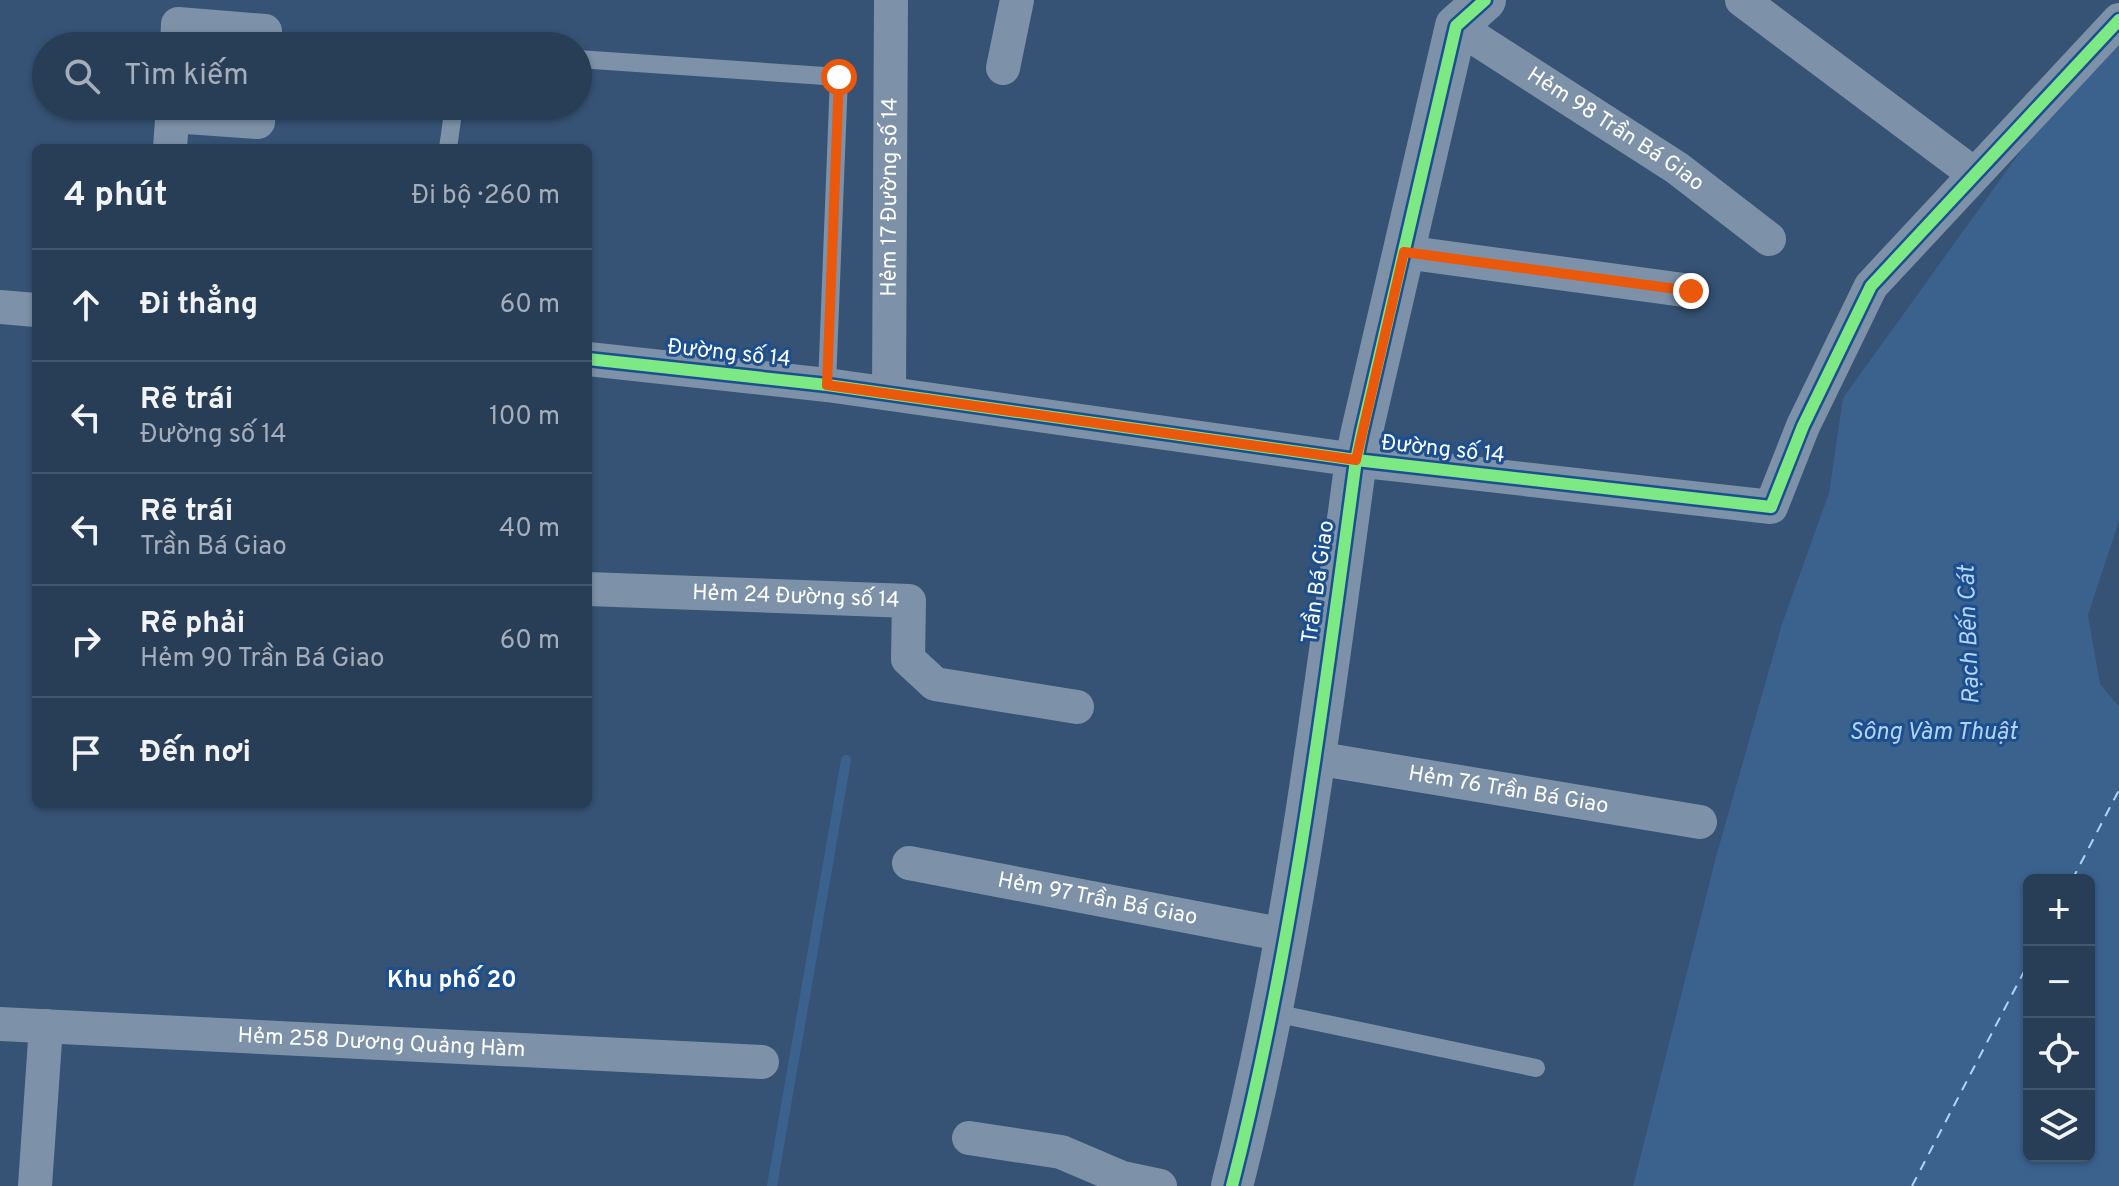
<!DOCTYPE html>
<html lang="vi">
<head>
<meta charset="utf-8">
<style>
  :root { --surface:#283e57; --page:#30455d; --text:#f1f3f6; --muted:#a5aeba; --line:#44576d }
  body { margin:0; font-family:Overpass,sans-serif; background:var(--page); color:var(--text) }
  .controls { position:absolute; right:24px; bottom:24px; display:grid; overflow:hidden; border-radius:12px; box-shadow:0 2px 6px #0004 }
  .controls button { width:72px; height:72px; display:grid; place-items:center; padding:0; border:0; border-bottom:2px solid var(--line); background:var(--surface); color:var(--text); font:40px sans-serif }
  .stop { position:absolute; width:24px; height:24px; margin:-18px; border:6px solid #ea580c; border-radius:50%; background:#fff }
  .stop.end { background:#ea580c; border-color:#fff; box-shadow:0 2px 8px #0008 }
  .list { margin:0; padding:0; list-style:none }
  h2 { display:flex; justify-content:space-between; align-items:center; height:104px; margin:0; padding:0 32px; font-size:34px }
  h2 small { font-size:26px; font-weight:400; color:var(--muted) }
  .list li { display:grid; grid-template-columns:52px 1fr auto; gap:24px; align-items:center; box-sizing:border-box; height:112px; padding:0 32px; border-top:2px solid var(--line) }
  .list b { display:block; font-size:30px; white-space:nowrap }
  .list p { margin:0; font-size:26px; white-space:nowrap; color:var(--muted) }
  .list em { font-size:26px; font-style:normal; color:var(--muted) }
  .icon { flex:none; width:44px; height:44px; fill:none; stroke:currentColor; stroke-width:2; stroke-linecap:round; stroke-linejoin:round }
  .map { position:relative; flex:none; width:2119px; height:1186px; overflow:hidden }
  .search { position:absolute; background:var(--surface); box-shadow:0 2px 6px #0004; left:32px; top:32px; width:560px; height:88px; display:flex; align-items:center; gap:20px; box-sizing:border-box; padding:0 28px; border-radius:44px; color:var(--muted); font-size:30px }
  .panel { position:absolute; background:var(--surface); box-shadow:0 2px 6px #0004; left:32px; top:144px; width:560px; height:664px; border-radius:12px }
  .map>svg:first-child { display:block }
  .water { fill:#3b618d; fill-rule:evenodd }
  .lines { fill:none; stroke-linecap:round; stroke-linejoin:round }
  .stream { stroke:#3b618d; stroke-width:10 }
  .ferry { stroke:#b5d3f5; stroke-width:2; stroke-dasharray:10 8; stroke-linecap:butt }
  .service { stroke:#7d92a8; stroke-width:18 }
  .minor { stroke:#7d92a8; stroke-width:34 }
  .tertiary { stroke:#7d92a8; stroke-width:42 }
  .cycleway-casing { stroke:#1b4f8f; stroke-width:17 }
  .cycleway { stroke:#7ce984; stroke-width:12 }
  .route { stroke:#ea580c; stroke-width:10 }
  .labels { text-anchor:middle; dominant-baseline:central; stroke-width:6; stroke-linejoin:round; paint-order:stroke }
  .street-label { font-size:22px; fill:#fff; stroke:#1b4f8f }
  .water-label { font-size:24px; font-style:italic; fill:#b5d3f5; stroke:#1b4f8f }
  .neighbourhood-label { font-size:24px; font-weight:bold; fill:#fff; stroke:#1b4f8f }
</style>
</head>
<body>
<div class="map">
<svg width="2119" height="1186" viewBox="0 0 2119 1186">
  <rect width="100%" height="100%" fill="#365274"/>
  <path class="water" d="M2119 42V521L2088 615 2100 684 2119 706V1186H1633L1716 857 1782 624 1829 493 1843 398 2051 109ZM2029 880H2089V1156H2029Z"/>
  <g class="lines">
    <path class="stream" d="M772 1186 846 760"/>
    <g class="ferry">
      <path d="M2072 880 2119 790"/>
      <path d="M1912 1186 2029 962"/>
    </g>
    <g class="service">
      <path d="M578 59 839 77 827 385"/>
      <path d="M448 148 454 106"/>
      <path d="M1270 1012 1536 1068"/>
    </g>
    <g class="minor">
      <path d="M1742 0 1974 174"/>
      <path id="s1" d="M1456 26 1677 168 1769 239"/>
      <path d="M177 46 178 24 265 31 264 46"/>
      <path d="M1003 68 1017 0"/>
      <path d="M172 116 258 122 259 106"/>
      <path d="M170 148 173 106"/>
      <path d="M1404 252 1691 291"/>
      <path d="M0 307 36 310"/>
      <path d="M588 359 827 385 1356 460 1771 507 1803 426 1871 286 2119 20"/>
      <path id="s2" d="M889 393 891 0"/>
      <path id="s3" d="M588 589 909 601 908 659 935 684 1077 707"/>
      <path id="s4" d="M1315 758 1700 822"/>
      <path id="s5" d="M909 863 1285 935"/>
      <path id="s6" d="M0 1024 762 1062"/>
      <path d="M969 1138 1061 1152 1122 1178 1160 1186"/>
      <path d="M35 1186 46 1026"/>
    </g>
    <path class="tertiary" d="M1232 1186C1293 948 1323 703 1356 460L1362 431 1456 26 1485 0"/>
    <g class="cycleway-casing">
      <g id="cycleway">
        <path d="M588 359 827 385 1356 460 1771 507 1803 426 1871 286 2119 20"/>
        <path d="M1232 1186C1293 948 1323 703 1356 460L1362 431 1456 26 1485 0"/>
      </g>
    </g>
    <use href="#cycleway" class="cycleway"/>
  </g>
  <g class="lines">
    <path class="route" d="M839 77 827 385 1356 460 1404 252 1691 291"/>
  </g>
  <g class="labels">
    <g class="street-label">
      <text stroke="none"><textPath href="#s1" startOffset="190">Hẻm 98 Trần Bá Giao</textPath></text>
      <text stroke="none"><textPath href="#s2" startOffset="196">Hẻm 17 Đường số 14</textPath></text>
      <text transform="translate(729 354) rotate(6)">Đường số 14</text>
      <text transform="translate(1443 450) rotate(6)">Đường số 14</text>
      <text transform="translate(1319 582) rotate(-82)">Trần Bá Giao</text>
      <text stroke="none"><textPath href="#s3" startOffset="208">Hẻm 24 Đường số 14</textPath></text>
      <text stroke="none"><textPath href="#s4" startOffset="196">Hẻm 76 Trần Bá Giao</textPath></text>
      <text stroke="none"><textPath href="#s5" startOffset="192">Hẻm 97 Trần Bá Giao</textPath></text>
      <text stroke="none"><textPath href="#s6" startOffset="382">Hẻm 258 Dương Quảng Hàm</textPath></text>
    </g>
    <g class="water-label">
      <text transform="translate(1970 635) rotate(-92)">Rạch Bến Cát</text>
      <text x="1933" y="733">Sông Vàm Thuật</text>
    </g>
    <g class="neighbourhood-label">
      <text x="452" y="981">Khu phố 20</text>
    </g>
  </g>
</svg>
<div class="controls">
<button>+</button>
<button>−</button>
<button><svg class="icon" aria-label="locate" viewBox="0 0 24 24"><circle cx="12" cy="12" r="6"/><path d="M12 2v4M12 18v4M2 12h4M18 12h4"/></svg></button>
<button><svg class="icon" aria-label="layers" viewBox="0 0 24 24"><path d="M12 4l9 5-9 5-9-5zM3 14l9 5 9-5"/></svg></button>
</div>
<div class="stop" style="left:839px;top:77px"></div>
<div class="stop end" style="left:1691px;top:291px"></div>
<div class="search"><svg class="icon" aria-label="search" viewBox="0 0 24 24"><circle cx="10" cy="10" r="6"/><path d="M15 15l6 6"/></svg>Tìm kiếm</div>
<section class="panel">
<h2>4 phút<small>Đi bộ · 260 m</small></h2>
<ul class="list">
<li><svg class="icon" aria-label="ahead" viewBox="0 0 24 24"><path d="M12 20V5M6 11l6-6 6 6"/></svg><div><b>Đi thẳng</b></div><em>60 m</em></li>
<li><svg class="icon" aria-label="left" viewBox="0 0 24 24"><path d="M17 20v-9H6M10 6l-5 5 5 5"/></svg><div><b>Rẽ trái</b><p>Đường số 14</p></div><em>100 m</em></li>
<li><svg class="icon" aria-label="left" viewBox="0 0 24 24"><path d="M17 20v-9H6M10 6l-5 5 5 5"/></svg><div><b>Rẽ trái</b><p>Trần Bá Giao</p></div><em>40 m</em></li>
<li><svg class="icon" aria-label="right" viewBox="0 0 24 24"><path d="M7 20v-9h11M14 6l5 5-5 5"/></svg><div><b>Rẽ phải</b><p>Hẻm 90 Trần Bá Giao</p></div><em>60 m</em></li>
<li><svg class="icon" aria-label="arrive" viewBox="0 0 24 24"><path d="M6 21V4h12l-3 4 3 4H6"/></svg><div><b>Đến nơi</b></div></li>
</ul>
</section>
</div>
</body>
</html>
